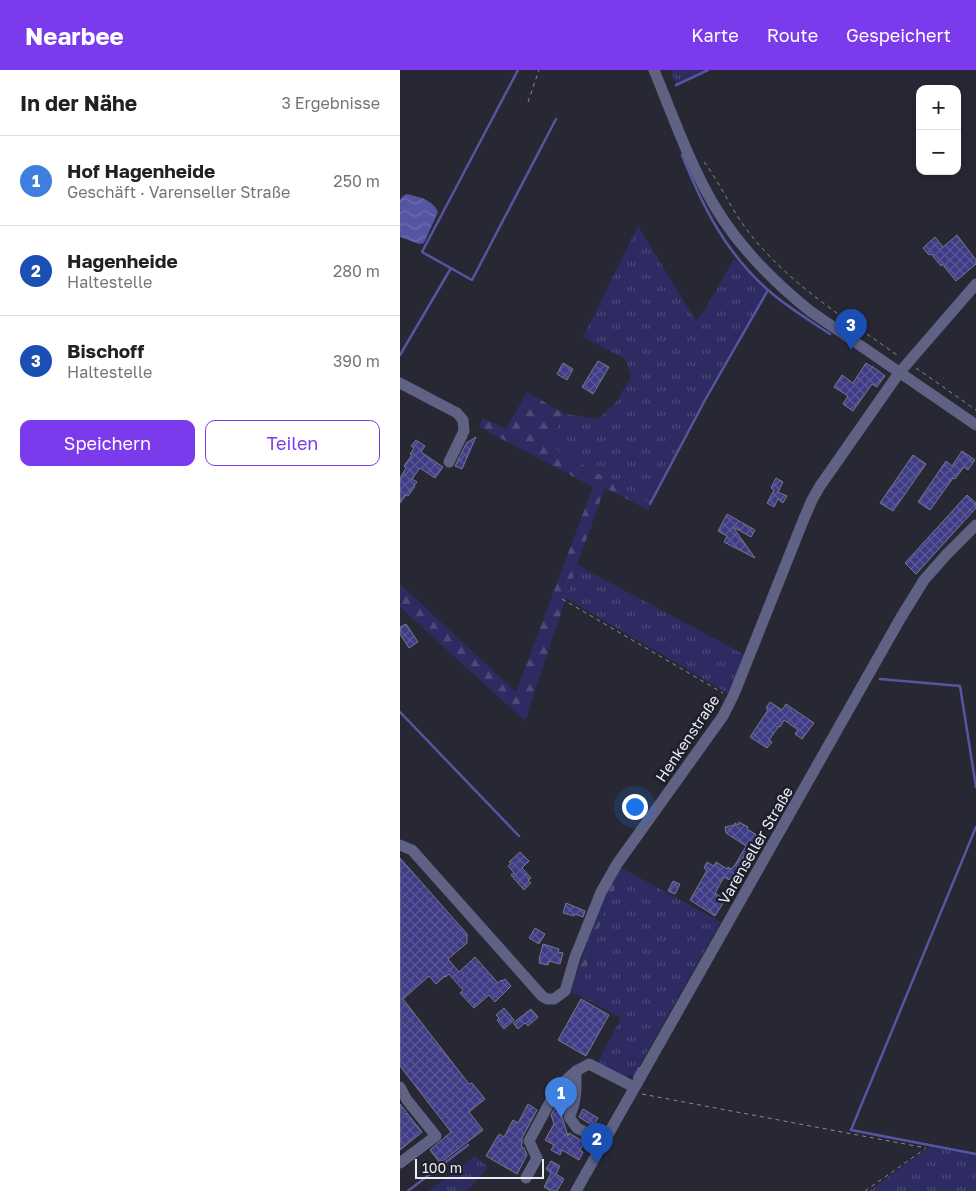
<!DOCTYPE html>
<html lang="de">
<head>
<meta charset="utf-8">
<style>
  :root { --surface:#fff; --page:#f2f2f2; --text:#202124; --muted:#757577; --line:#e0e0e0; --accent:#7c3aed }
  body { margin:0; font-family:"Golos Text",sans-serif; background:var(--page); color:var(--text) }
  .controls { position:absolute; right:15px; top:15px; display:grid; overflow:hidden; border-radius:10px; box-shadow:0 2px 12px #0003 }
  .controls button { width:45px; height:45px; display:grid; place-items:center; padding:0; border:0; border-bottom:1px solid var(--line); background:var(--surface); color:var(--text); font:25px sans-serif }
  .scale { position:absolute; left:15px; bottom:12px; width:129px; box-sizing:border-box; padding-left:5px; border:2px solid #ebecf4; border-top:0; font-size:14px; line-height:18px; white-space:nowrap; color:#ebecf4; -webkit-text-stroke:4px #1e1f2a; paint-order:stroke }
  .you { position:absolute; left:234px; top:736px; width:18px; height:18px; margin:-12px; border:4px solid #fff; border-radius:50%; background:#1a73e8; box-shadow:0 0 0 8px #1a73e833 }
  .badge { display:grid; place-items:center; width:32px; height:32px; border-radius:50%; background:var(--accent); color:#fff; font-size:16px; font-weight:700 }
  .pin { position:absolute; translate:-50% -41px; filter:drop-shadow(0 1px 2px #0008) }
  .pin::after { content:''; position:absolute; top:26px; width:18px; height:15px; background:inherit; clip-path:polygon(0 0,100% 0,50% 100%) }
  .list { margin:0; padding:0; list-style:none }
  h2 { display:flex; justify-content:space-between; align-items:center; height:65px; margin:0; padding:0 20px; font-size:21px }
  h2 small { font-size:16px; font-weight:400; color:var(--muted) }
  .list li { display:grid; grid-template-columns:32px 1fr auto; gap:15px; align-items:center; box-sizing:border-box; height:90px; padding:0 20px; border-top:1px solid var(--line) }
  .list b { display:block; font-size:19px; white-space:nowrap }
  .list p { margin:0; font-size:16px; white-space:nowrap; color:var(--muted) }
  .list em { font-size:16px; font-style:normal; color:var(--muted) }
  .actions { display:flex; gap:10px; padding:15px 20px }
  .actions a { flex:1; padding:11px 0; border:1px solid var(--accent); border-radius:10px; text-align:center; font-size:18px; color:var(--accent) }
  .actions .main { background:var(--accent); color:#fff }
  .map { position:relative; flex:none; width:576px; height:1121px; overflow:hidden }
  header { display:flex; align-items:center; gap:30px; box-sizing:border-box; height:70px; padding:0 25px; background:var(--accent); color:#fff }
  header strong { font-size:24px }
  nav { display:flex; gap:28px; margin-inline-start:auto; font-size:18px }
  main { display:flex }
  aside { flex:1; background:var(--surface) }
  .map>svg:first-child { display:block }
  .grass { fill:url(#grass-tufts) }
  .forest { fill:url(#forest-firs) }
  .water { fill:url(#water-waves) }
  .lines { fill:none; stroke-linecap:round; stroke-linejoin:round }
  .stream { stroke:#5655a2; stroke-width:2.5 }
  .building { fill:url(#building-cross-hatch); stroke:#767886 }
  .path { stroke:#888993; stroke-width:1; stroke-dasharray:4 4; stroke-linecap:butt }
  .minor { stroke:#606284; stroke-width:11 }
  .labels { text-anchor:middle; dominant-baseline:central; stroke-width:5; stroke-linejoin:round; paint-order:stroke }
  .street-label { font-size:15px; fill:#ebecf4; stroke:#1e1f2a }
</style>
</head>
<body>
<header>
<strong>Nearbee</strong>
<nav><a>Karte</a><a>Route</a><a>Gespeichert</a></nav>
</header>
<main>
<aside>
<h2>In der Nähe<small>3 Ergebnisse</small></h2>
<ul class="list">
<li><span class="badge" style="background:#3f7fe0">1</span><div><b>Hof Hagenheide</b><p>Geschäft · Varenseller Straße</p></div><em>250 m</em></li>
<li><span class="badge" style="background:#1a4fb4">2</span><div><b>Hagenheide</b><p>Haltestelle</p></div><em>280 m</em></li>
<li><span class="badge" style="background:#1a4fb4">3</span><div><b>Bischoff</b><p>Haltestelle</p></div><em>390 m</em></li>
</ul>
<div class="actions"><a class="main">Speichern</a><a>Teilen</a></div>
</aside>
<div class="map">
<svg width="576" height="1121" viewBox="0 0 576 1121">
  <defs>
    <pattern id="grass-tufts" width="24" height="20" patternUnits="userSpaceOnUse" patternTransform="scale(1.25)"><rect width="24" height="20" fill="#2d2b61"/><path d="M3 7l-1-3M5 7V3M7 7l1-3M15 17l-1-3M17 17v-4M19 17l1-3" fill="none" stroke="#4c4a78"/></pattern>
    <pattern id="forest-firs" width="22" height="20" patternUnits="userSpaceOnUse" patternTransform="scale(1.25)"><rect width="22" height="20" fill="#2d2b61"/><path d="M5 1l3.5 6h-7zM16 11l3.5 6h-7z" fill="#4c4a78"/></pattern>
    <pattern id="water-waves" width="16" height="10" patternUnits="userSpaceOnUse" patternTransform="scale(1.25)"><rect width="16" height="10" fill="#5655a2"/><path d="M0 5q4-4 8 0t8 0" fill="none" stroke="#6e6eb0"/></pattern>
    <pattern id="building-cross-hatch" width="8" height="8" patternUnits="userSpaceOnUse" patternTransform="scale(1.25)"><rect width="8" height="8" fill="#3f3c86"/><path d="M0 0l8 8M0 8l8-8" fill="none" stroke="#5b5898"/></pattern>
  </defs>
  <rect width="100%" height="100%" fill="#272834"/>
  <g class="grass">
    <path d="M270 0H304L276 13Z"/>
    <path d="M238 156 296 251 305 240 334 188 367 221 303 330 249 433 146 374 165 344 199 349 217 331 231 306 226 289 183 267Z"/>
    <path d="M177 495 345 585 329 624 166 528Z"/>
    <path d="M225 800 321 852 235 1003 230 1006 224 1007 198 992 221 948 178 925 206 835Z"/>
    <path d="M530 1077 576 1085V1121H469Z"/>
    <path d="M75 1086 88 1097 67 1121H28Z"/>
  </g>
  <g class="forest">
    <path d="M127 322 165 344 146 374 252 434 248 440 205 418 177 495 125 651 0 537V514L116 622 193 417 79 357 83 348 106 359Z"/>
    <path d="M220 797 225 800 206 835 178 925 170 923 200 834Z"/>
  </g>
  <path class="water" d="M6 124C19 127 32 129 38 142L24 173 19 174 0 167V130L2 127Z"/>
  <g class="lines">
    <g class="stream">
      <path d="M118 0 22 182 72 210 156 49"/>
      <path d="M276 15 308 0"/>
      <path d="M282 85C303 137 325 182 368 220 387 237 409 250 430 264"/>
      <path d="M0 285 51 198"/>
      <path d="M250 434 305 330 368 220"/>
      <path d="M480 609 560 616 576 717"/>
      <path d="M0 642 119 766"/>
      <path d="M576 757 451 1060 576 1084"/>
      <path d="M234 1007 239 998"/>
      <path d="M8 1121 68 1075"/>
    </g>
  </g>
  <g class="building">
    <path d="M557 165 576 190V194L556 211 542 194 541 196 531 184 529 185 523 178 535 167 543 177Z"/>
    <path d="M198 291 209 297 193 324 182 317Z"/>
    <path d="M163 293 173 299 167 310 157 304Z"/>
    <path d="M466 293 472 297V296L485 306 477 317 472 314 453 341 443 334 448 326 434 317 442 305 453 313Z"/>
    <path d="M76 367 62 399 55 396 67 372H68Z"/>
    <path d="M16 370 25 376 21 382 43 397 35 408 20 398 12 409 17 412 14 416H15L8 426 6 425 0 433V408L6 398 4 396 12 385 10 384 14 378 11 376Z"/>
    <path d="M562 381 575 390 568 400 564 397 555 409 553 408 530 440 518 432 546 391 552 396Z"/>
    <path d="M513 385 526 394 493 441 480 433Z"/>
    <path d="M376 408 383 412 378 422 387 426 383 433 378 429 374 437 367 433 374 420 371 418Z"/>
    <path d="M567 425 576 433V438L516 504 505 493Z"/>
    <path d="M327 444 355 460 351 467 333 457 355 488 324 472 327 466 318 461Z"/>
    <path d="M6 554 18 572 9 578 0 564V557Z"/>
    <path d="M370 632 382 640 386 634 414 653 402 669 395 664 398 660 384 650 380 657 379 656 369 670 372 672 367 678 350 667 368 640 366 638Z"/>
    <path d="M339 752 348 757 347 759 360 767 333 812 324 807 315 823 325 830 315 846 290 830 307 800 304 798 307 792 314 796 316 792 327 799 328 797 331 799 335 795 346 776 326 763 325 757 334 755 335 753 338 755Z"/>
    <path d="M120 782 129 791 122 798 131 808 128 810 131 813 124 820 111 805 114 803 108 796 111 794 109 792Z"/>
    <path d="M0 788 67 864V873L48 889 59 902 75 887 98 913 101 910 102 911 105 909 111 916 95 932 89 925 74 938 60 923 63 920 49 904 46 907 45 906 36 914 29 906 3 929 69 1014 72 1013 85 1029 69 1042 83 1060 40 1093 30 1080 51 1062 0 996Z"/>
    <path d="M273 811 280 814 275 824 268 821Z"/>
    <path d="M166 833 185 841 183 847 175 844 174 846 163 843Z"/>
    <path d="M135 858 145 864 139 874 129 868Z"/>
    <path d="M143 874 159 879 158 882 163 883 160 894 149 891 148 895 139 893 140 889H139Z"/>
    <path d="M181 929 209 945 186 986 158 970Z"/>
    <path d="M104 938 114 950 104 959 97 950 99 948 96 945Z"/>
    <path d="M131 939 138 947 128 956 125 953 118 959 113 953Z"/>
    <path d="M161 1027 167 1030 162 1044V1047L168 1066 169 1063 184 1072 180 1080 183 1082 179 1090 162 1080 160 1085 151 1080 154 1075 145 1070 154 1054 151 1045Z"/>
    <path d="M0 1034 22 1062 0 1080Z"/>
    <path d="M128 1034 137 1040 122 1068V1074L121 1076 124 1078 127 1085 117 1104 86 1086 99 1064 104 1067 113 1050 118 1053Z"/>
    <path d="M183 1039 198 1048 193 1056 179 1047Z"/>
    <path d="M151 1091 160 1096 156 1104 164 1109 157 1121H151L144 1117 151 1103 146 1099Z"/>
  </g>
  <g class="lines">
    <g class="path">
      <path d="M128 32 139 0"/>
      <path d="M304 92C320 113 331 139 347 160 388 214 446 249 500 287"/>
      <path d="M516 298 576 340"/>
      <path d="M162 529 323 623"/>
      <path d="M242 1024 526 1078"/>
      <path d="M465 1121 525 1079"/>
    </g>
    <g class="minor">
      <path d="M254 0C273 46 291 98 317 140 341 179 374 212 410 241L576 355"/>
      <path d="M0 313 57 343 63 350 64 361 49 392"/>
      <path d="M0 775 12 780 142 926 147 929H154L165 921 175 887 201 822 217 794 323 646 334 624 403 451 412 430 420 416 499 303 576 214"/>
      <path d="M176 1001C176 1019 177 1031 169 1047L177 1058 189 1064"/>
      <path d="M0 1017 7 1030 36 1066 0 1093"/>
      <path d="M126 1108 137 1088 129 1071 158 1017 176 1001 189 994 234 1017"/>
      <path d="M176 1121 500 549 524 510 547 484 576 455"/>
    </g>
  </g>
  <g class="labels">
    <g class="street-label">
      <text transform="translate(287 668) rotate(-56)">Henkenstraße</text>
      <text transform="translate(355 775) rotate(-60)">Varenseller Straße</text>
    </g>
  </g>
</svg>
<div class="controls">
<button>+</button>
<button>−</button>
</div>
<div class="scale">100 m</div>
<div class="you"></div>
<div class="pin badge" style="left:161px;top:1048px;background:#3f7fe0">1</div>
<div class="pin badge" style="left:197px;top:1094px;background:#1a4fb4">2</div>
<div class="pin badge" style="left:451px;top:280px;background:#1a4fb4">3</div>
</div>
</main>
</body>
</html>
